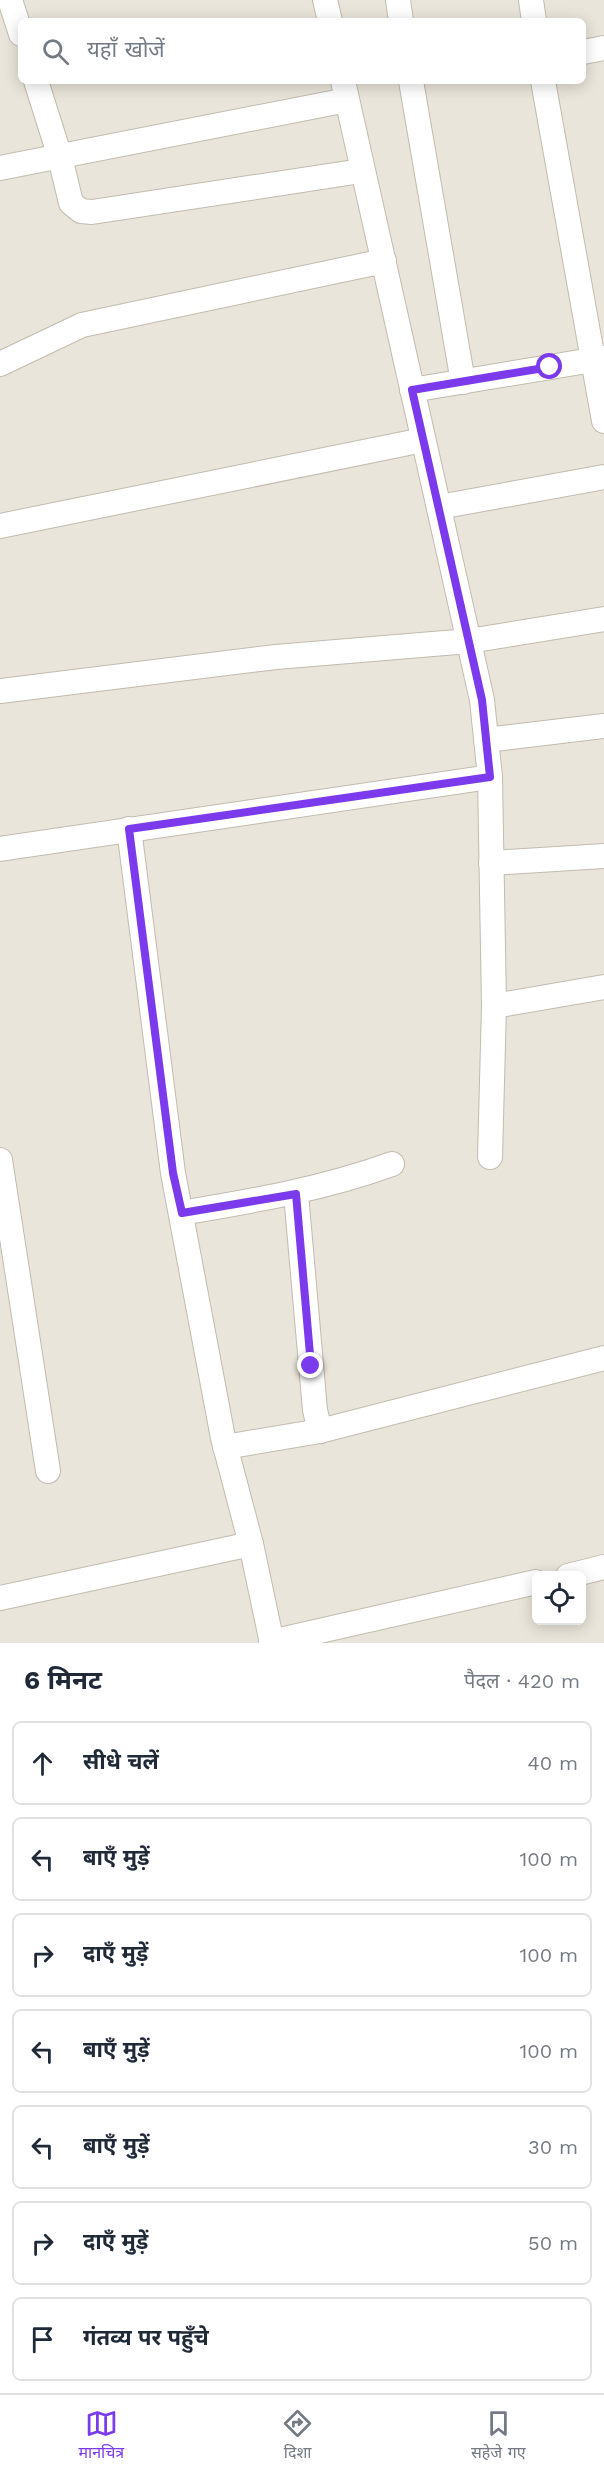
<!DOCTYPE html>
<html lang="hi">
<head>
<meta charset="utf-8">
<style>
  :root { --surface:#fff; --page:#f6f6f7; --text:#1f2937; --muted:#747a83; --line:#e0e1e3; --accent:#7c3aed }
  body { margin:0; font-family:"Work Sans","Noto Sans Devanagari",sans-serif; background:var(--page); color:var(--text) }
  .controls { position:absolute; right:18px; bottom:18px; display:grid; overflow:hidden; border-radius:9px; box-shadow:0 3px 15px #0003 }
  .controls button { width:54px; height:54px; display:grid; place-items:center; padding:0; border:0; border-bottom:2px solid var(--line); background:var(--surface); color:var(--text); font:30px sans-serif }
  .stop { position:absolute; width:18px; height:18px; margin:-14px; border:4px solid #7c3aed; border-radius:50%; background:#fff }
  .stop.end { background:#7c3aed; border-color:#fff; box-shadow:0 2px 6px #0008 }
  .list { margin:0; padding:0; list-style:none }
  h2 { display:flex; justify-content:space-between; align-items:center; height:78px; margin:0; padding:0 24px; font-size:26px }
  h2 small { font-size:20px; font-weight:400; color:var(--muted) }
  .list li { display:grid; grid-template-columns:39px 1fr auto; gap:18px; align-items:center; box-sizing:border-box; height:84px; margin:0 12px 12px; padding:0 12px; border:2px solid var(--line); border-radius:9px }
  .list b { display:block; font-size:22px; white-space:nowrap }
  .list em { font-size:20px; font-style:normal; color:var(--muted) }
  .icon { flex:none; width:33px; height:33px; fill:none; stroke:currentColor; stroke-width:2; stroke-linecap:round; stroke-linejoin:round }
  .map { position:relative; flex:none; width:604px; height:1643px; overflow:hidden }
  .search { position:absolute; background:var(--surface); box-shadow:0 3px 15px #0003; left:18px; right:18px; top:18px; height:66px; display:flex; align-items:center; gap:15px; box-sizing:border-box; padding:0 21px; border-radius:9px; color:var(--muted); font-size:22px }
  .sheet { height:750px; background:var(--surface) }
  nav { display:flex; justify-content:space-around; align-items:center; box-sizing:border-box; height:84px; border-top:2px solid var(--line); background:var(--surface); font-size:16px; color:var(--muted) }
  nav a { display:grid; justify-items:center; gap:3px }
  nav .on { color:var(--accent) }
  .map>svg:first-child { display:block }
  .residential { fill:#eae5da; fill-rule:evenodd }
  .lines { fill:none; stroke-linecap:round; stroke-linejoin:round }
  .minor-casing { stroke:#c2bbae; stroke-width:26 }
  .minor { stroke:#fff; stroke-width:24 }
  .route { stroke:#7c3aed; stroke-width:8 }
</style>
</head>
<body>
<div class="map">
<svg width="604" height="1643" viewBox="0 0 604 1643">
  <rect width="100%" height="100%" fill="#f6f3ec"/>
  <path class="residential" d="M0 0H604V1643H0ZM21 21H583V81H21ZM536 1576H582V1620H536Z"/>
  <g class="lines">
    <g class="minor-casing">
      <g id="minor">
        <path d="M10 0 21 34"/>
        <path d="M325 0 330 21"/>
        <path d="M398 0 401 21"/>
        <path d="M531 0 534 21"/>
        <path d="M583 52 604 48"/>
        <path d="M36 81 60 157 71 203 81 211 92 212 361 171"/>
        <path d="M343 81 482 700 490 777 494 1006 490 1157"/>
        <path d="M411 81 463 382"/>
        <path d="M543 81 604 421"/>
        <path d="M0 168 347 100"/>
        <path d="M0 364 82 325 384 261"/>
        <path d="M412 390 604 358"/>
        <path d="M439 507 604 477"/>
        <path d="M0 526 423 440"/>
        <path d="M0 691 276 657 469 641 604 619"/>
        <path d="M486 740 604 726"/>
        <path d="M129 829 173 1173 223 1438 251 1544 272 1643"/>
        <path d="M0 849 490 777"/>
        <path d="M491 863 604 856"/>
        <path d="M494 1006 604 987"/>
        <path d="M0 1160 48 1471"/>
        <path d="M296 1194 315 1410 320 1431"/>
        <path d="M181 1213C253 1201 323 1189 392 1164"/>
        <path d="M225 1447 320 1431 604 1358"/>
        <path d="M568 1576 604 1567"/>
        <path d="M0 1598 251 1544"/>
        <path d="M271 1642 536 1582"/>
      </g>
    </g>
    <use href="#minor" class="minor"/>
  </g>
  <g class="lines">
    <path class="route" d="M311 1366 296 1194 182 1213 173 1173 129 829 490 777 482 700 412 390 550 367"/>
  </g>
</svg>
<div class="controls">
<button><svg class="icon" aria-label="locate" viewBox="0 0 24 24"><circle cx="12" cy="12" r="6"/><path d="M12 2v4M12 18v4M2 12h4M18 12h4"/></svg></button>
</div>
<div class="stop" style="left:550px;top:367px"></div>
<div class="stop end" style="left:311px;top:1366px"></div>
<div class="search"><svg class="icon" aria-label="search" viewBox="0 0 24 24"><circle cx="10" cy="10" r="6"/><path d="M15 15l6 6"/></svg>यहाँ खोजें</div>
</div>
<section class="sheet">
<h2>6 मिनट<small>पैदल · 420 m</small></h2>
<ul class="list">
<li><svg class="icon" aria-label="ahead" viewBox="0 0 24 24"><path d="M12 20V5M6 11l6-6 6 6"/></svg><div><b>सीधे चलें</b></div><em>40 m</em></li>
<li><svg class="icon" aria-label="left" viewBox="0 0 24 24"><path d="M17 20v-9H6M10 6l-5 5 5 5"/></svg><div><b>बाएँ मुड़ें</b></div><em>100 m</em></li>
<li><svg class="icon" aria-label="right" viewBox="0 0 24 24"><path d="M7 20v-9h11M14 6l5 5-5 5"/></svg><div><b>दाएँ मुड़ें</b></div><em>100 m</em></li>
<li><svg class="icon" aria-label="left" viewBox="0 0 24 24"><path d="M17 20v-9H6M10 6l-5 5 5 5"/></svg><div><b>बाएँ मुड़ें</b></div><em>100 m</em></li>
<li><svg class="icon" aria-label="left" viewBox="0 0 24 24"><path d="M17 20v-9H6M10 6l-5 5 5 5"/></svg><div><b>बाएँ मुड़ें</b></div><em>30 m</em></li>
<li><svg class="icon" aria-label="right" viewBox="0 0 24 24"><path d="M7 20v-9h11M14 6l5 5-5 5"/></svg><div><b>दाएँ मुड़ें</b></div><em>50 m</em></li>
<li><svg class="icon" aria-label="arrive" viewBox="0 0 24 24"><path d="M6 21V4h12l-3 4 3 4H6"/></svg><div><b>गंतव्य पर पहुँचे</b></div></li>
</ul>
</section>
<nav>
<a class="on"><svg class="icon" aria-label="map" viewBox="0 0 24 24"><path d="M3 6l6-2 6 2 6-2v14l-6 2-6-2-6 2zM9 4v14M15 6v14"/></svg>मानचित्र</a>
<a><svg class="icon" aria-label="directions" viewBox="0 0 24 24"><path d="M12 3l9 9-9 9-9-9zM9 14v-3h6M13 9l2 2-2 2"/></svg>दिशा</a>
<a><svg class="icon" aria-label="saved" viewBox="0 0 24 24"><path d="M7 4h10v16l-5-4-5 4z"/></svg>सहेजे गए</a>
</nav>
</body>
</html>
